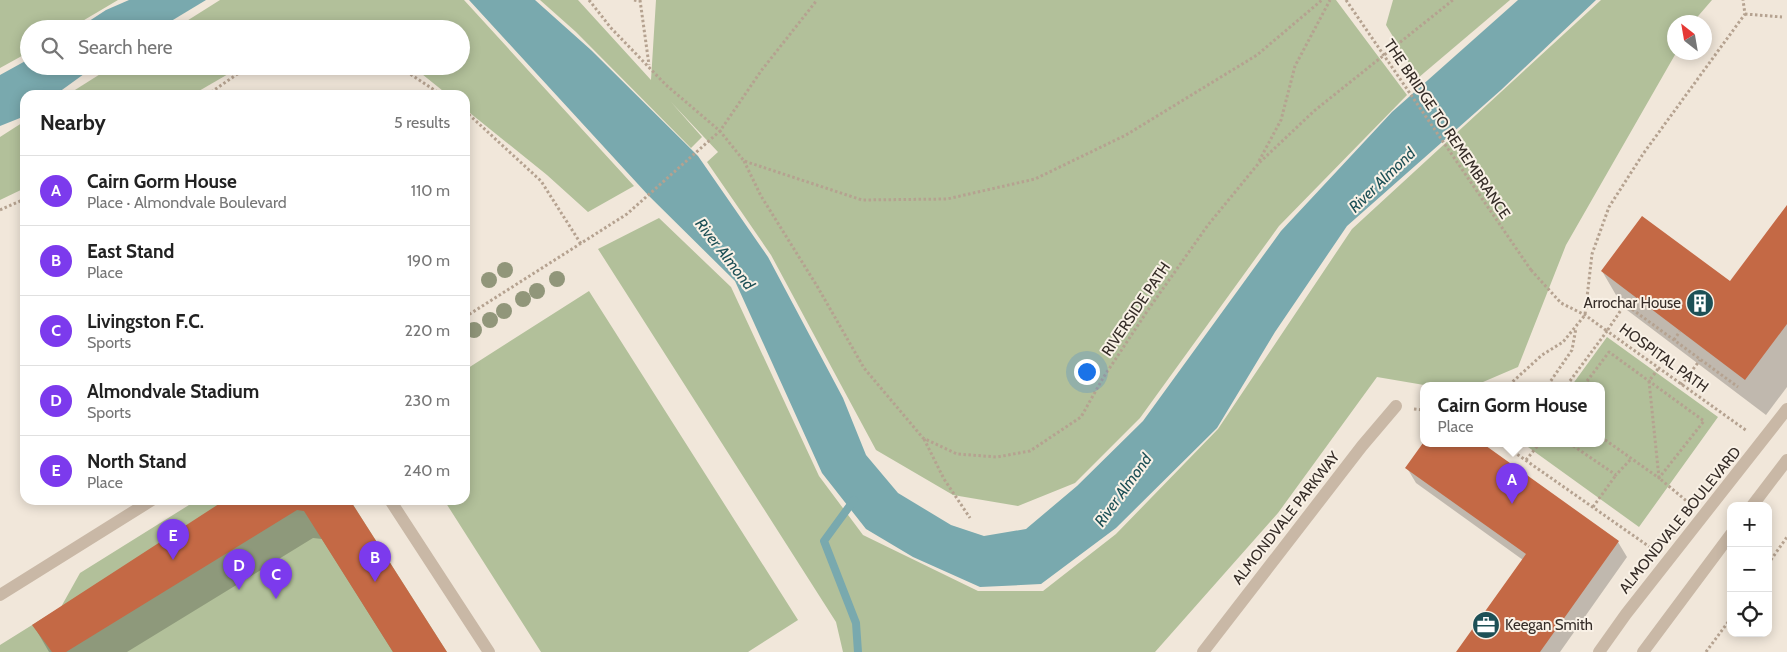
<!DOCTYPE html>
<html lang="en">
<head>
<meta charset="utf-8">
<style>
  :root { --surface:#fff; --page:#f2f2f2; --text:#222; --muted:#767676; --line:#e0e0e0; --accent:#7c3aed }
  body { margin:0; font-family:Cabin,sans-serif; background:var(--page); color:var(--text) }
  .controls { position:absolute; right:15px; bottom:15px; display:grid; overflow:hidden; border-radius:10px; box-shadow:0 2px 12px #0003 }
  .controls button { width:45px; height:45px; display:grid; place-items:center; padding:0; border:0; border-bottom:1px solid var(--line); background:var(--surface); color:var(--text); font:25px sans-serif }
  .compass { position:absolute; left:1667px; top:15px; width:45px; height:45px; border-radius:50%; background:var(--surface); box-shadow:0 2px 12px #0003; rotate:329deg }
  .you { position:absolute; left:1086px; top:371px; width:18px; height:18px; margin:-12px; border:4px solid #fff; border-radius:50%; background:#1a73e8; box-shadow:0 0 0 8px #1a73e833 }
  .badge { display:grid; place-items:center; width:32px; height:32px; border-radius:50%; background:var(--accent); color:#fff; font-size:16px; font-weight:700 }
  .pin { position:absolute; translate:-50% -41px; filter:drop-shadow(0 1px 2px #0008) }
  .pin::after { content:''; position:absolute; top:26px; width:18px; height:15px; background:inherit; clip-path:polygon(0 0,100% 0,50% 100%) }
  .popup { position:absolute; left:1420px; top:382px; width:185px; height:65px; box-sizing:border-box; display:grid; place-content:center; border-radius:10px; background:var(--surface); filter:drop-shadow(0 1px 4px #0005); font-size:16px; white-space:nowrap; color:var(--muted) }
  .popup b { font-size:19px; color:var(--text) }
  .popup::after { content:''; position:absolute; left:50%; top:100%; margin-left:-10px; border:10px solid transparent; border-top-color:var(--surface) }
  .list { margin:0; padding:0; list-style:none }
  h2 { display:flex; justify-content:space-between; align-items:center; height:65px; margin:0; padding:0 20px; font-size:21px }
  h2 small { font-size:16px; font-weight:400; color:var(--muted) }
  .list li { display:grid; grid-template-columns:32px 1fr auto; gap:15px; align-items:center; box-sizing:border-box; height:70px; padding:0 20px; border-top:1px solid var(--line) }
  .list b { display:block; font-size:19px; white-space:nowrap }
  .list p { margin:0; font-size:16px; white-space:nowrap; color:var(--muted) }
  .list em { font-size:16px; font-style:normal; color:var(--muted) }
  .icon { flex:none; width:28px; height:28px; fill:none; stroke:currentColor; stroke-width:2; stroke-linecap:round; stroke-linejoin:round }
  .map { position:relative; flex:none; width:1787px; height:652px; overflow:hidden }
  .search { position:absolute; background:var(--surface); box-shadow:0 2px 12px #0003; left:20px; top:20px; width:450px; height:55px; display:flex; align-items:center; gap:12px; box-sizing:border-box; padding:0 18px; border-radius:28px; color:var(--muted); font-size:19px }
  .panel { position:absolute; background:var(--surface); box-shadow:0 2px 12px #0003; left:20px; top:90px; width:450px; height:415px; border-radius:15px }
  .map>svg:first-child { display:block }
  .green { fill:#b2c09a }
  .water { fill:#79a9ae }
  .shadow { fill:#0003 }
  .lines { fill:none; stroke-linecap:round; stroke-linejoin:round }
  .stream { stroke:#79a9ae; stroke-width:8 }
  .building { fill:#c46945 }
  .path { stroke:#b5a290; stroke-width:3; stroke-dasharray:2.5 2.5; stroke-linecap:butt }
  .minor { stroke:#c9b8a6; stroke-width:12 }
  .path-bridge { stroke:#b5a290; stroke-width:3; stroke-dasharray:2.5 2.5; stroke-linecap:butt }
  .tree { fill:#91967a }
  .labels { text-anchor:middle; dominant-baseline:central; stroke-width:4; stroke-linejoin:round; paint-order:stroke }
  .street-label { font-size:15px; fill:#352c27; stroke:#f9f1e6 }
  .poi-label { font-size:15px; fill:#352c27; stroke:#f9f1e6; text-anchor:end }
  .water-label { font-size:16px; font-style:italic; fill:#1d5056; stroke:#f9f1e6 }
</style>
</head>
<body>
<div class="map">
<svg width="1787" height="652" viewBox="0 0 1787 652">
  <rect width="100%" height="100%" fill="#f1e7da"/>
  <g class="green">
    <path d="M0 0H118L69 29H29V52L0 68Z"/>
    <path d="M220 0H464L634 186 588 212 547 175 465 109V95H448L412 66H461V29H174Z"/>
    <path d="M540 0H578L651 80 656 0H1336L1407 95 1279 226 1140 418 1075 483 1018 506 953 495 876 450 771 255 707 162 718 152 671 102 702 137 691 148 576 32Z"/>
    <path d="M1393 0H1510L1418 78 1386 25Z"/>
    <path d="M1601 0H1712L1693 22H1674L1676 53 1566 245 1518 367 1476 385H1424L1377 377 1278 513 1155 652H843L836 622 598 249 659 218 731 287 819 476 863 535 978 591H1043L1116 534 1218 429 1352 229Z"/>
    <path d="M113 66H242L192 95H67Z"/>
    <path d="M25 121V188L0 200V137Z"/>
    <path d="M589 291 798 620 748 652H541L444 500H465V370Z"/>
    <path d="M1607 337 1718 417 1639 527 1528 447 1531 443H1601V385H1572Z"/>
    <path d="M197 500H350L447 652H0V645L61 607 80 573Z"/>
  </g>
  <g class="water">
    <path d="M129 0H206L158 29H77L106 10Z"/>
    <path d="M469 0H535L591 50 698 156 768 257 843 398 866 455 898 493 951 525 984 536 1026 529 1077 486 1143 421 1281 231 1392 112 1518 0H1596L1501 90 1347 226 1275 332 1217 428 1116 528 1041 584 980 587 913 557 866 529 822 473 735 281 648 195Z"/>
    <path d="M29 59V66H95L55 95H25V116L0 126V75Z"/>
  </g>
  <g class="shadow">
    <path d="M1787 207V387L1766 415 1623 307 1602 271 1730 283Z"/>
    <path d="M1425 443H1480L1618 542 1627 557 1560 652H1458L1523 560 1416 483 1407 468Z"/>
    <path d="M227 500H348L445 652H393L322 539 313 538 127 652H49L34 626Z"/>
  </g>
  <g class="lines">
    <path class="stream" d="M854 500 824 541 856 623 858 652"/>
  </g>
  <g class="building">
    <path d="M1787 205V324L1745 380 1601 271 1642 216 1730 281Z"/>
    <path d="M1423 443H1482L1619 541 1540 652H1456L1526 554 1405 468Z"/>
    <path d="M225 500H350L447 652H393L304 511 297 510 66 652H52L32 625Z"/>
  </g>
  <g class="lines">
    <g class="path">
      <path d="M589 0 611 28 666 85 720 131 744 161 862 200 947 199 1035 179 1126 135 1257 55 1322 0"/>
      <path d="M634 0 639 1"/>
      <path d="M640 0 649 65"/>
      <path d="M1745 14 1782 17"/>
      <path d="M398 66 442 95"/>
      <path d="M207 95 249 66"/>
      <path d="M465 111 541 181 581 244"/>
      <path d="M744 161 761 196 817 286 864 368 923 438 957 454 997 457 1030 451 1081 417 1103 378 1150 307 1208 225 1258 164 1314 111 1453 0"/>
      <path d="M1259 161 1281 120 1295 66 1330 0"/>
      <path d="M0 210 25 199"/>
      <path d="M1531 270 1561 303 1585 315 1607 331 1625 304 1738 387"/>
      <path d="M465 317 627 214 720 131 761 71 817 0"/>
      <path d="M1674 340 1680 331"/>
      <path d="M1658 369 1649 381 1659 478 1689 503"/>
      <path d="M1509 385 1542 355 1563 342 1585 315 1592 254 1609 207 1643 154 1745 14 1743 0"/>
      <path d="M1548 385 1572 350 1576 328"/>
      <path d="M1567 385 1607 331 1747 431"/>
      <path d="M1584 385 1609 352 1704 421 1659 478 1601 437"/>
      <path d="M1681 385 1700 360"/>
      <path d="M1414 409 1423 410"/>
      <path d="M924 439 944 479 970 518"/>
      <path d="M1501 443 1654 550"/>
      <path d="M1569 443 1616 475 1631 459"/>
      <path d="M1526 460 1540 443"/>
      <path d="M1593 507 1616 475"/>
      <path d="M1768 564 1787 537"/>
      <path d="M1706 652 1731 618"/>
    </g>
    <g class="minor">
      <path d="M390 500 489 652"/>
      <path d="M1752 506 1787 460"/>
      <path d="M0 595 152 500"/>
      <path d="M1203 652 1362 446 1396 406"/>
      <path d="M1599 652 1626 614 1787 409"/>
      <path d="M1643 652 1731 534"/>
    </g>
    <path class="path-bridge" d="M1346 0 1531 270"/>
  </g>
  <g class="tree">
    <circle cx="505" cy="270" r="8"/>
    <circle cx="557" cy="279" r="8"/>
    <circle cx="489" cy="280" r="8"/>
    <circle cx="537" cy="291" r="8"/>
    <circle cx="523" cy="299" r="8"/>
    <circle cx="504" cy="311" r="8"/>
    <circle cx="490" cy="320" r="8"/>
    <circle cx="474" cy="330" r="8"/>
  </g>
  <defs>
    <g id="building-disc" transform="scale(1.4375)"><circle r="9.5" fill="#1d5056" stroke="#f9f1e6"/><path d="M-4-6H4V6H1V3H-1V6H-4ZM-2.5-4.3h1.7v1.8h-1.7ZM.8-4.3h1.7v1.8H.8ZM-2.5-1h1.7V.8h-1.7ZM.8-1h1.7V.8H.8Z" fill="#fff"/></g>
    <g id="office-disc" transform="scale(1.4375)"><circle r="9.5" fill="#1d5056" stroke="#f9f1e6"/><path d="M-6-3h4V-5.5h4V-3h4V5H-6ZM-1-4.5V-3h2v-1.5ZM-6 0V1H6V0Z" fill="#fff"/></g>
  </defs>
  <g fill-rule="evenodd">
    <use href="#building-disc" x="1700" y="303"/>
    <use href="#office-disc" x="1486" y="625"/>
  </g>
  <g class="labels">
    <g class="street-label">
      <text transform="translate(1447 129) rotate(56)">THE BRIDGE TO REMEMBRANCE</text>
      <text transform="translate(1136 309) rotate(-56)">RIVERSIDE PATH</text>
      <text transform="translate(1664 358) rotate(36)">HOSPITAL PATH</text>
      <text transform="translate(1286 518) rotate(-52)">ALMONDVALE PARKWAY</text>
      <text transform="translate(1680 520) rotate(-51)">ALMONDVALE BOULEVARD</text>
    </g>
    <g class="poi-label">
      <text x="1681" y="303">Arrochar House</text>
      <text x="1505" y="625" text-anchor="start">Keegan Smith</text>
    </g>
    <g class="water-label">
      <text transform="translate(1382 180) rotate(-44)">River Almond</text>
      <text transform="translate(725 254) rotate(52)">River Almond</text>
      <text transform="translate(1123 490) rotate(-54)">River Almond</text>
    </g>
  </g>
</svg>
<div class="controls">
<button>+</button>
<button>−</button>
<button><svg class="icon" aria-label="locate" viewBox="0 0 24 24"><circle cx="12" cy="12" r="6"/><path d="M12 2v4M12 18v4M2 12h4M18 12h4"/></svg></button>
</div>
<svg class="compass" viewBox="-18 -18 36 36"><path d="M0-13l5 13h-10z" fill="#e53935"/><path d="M0 13l5-13h-10z" fill="#767676"/></svg>
<div class="you"></div>
<div class="pin badge" style="left:1512px;top:504px">A</div>
<div class="popup"><b>Cairn Gorm House</b>Place</div>
<div class="pin badge" style="left:375px;top:582px">B</div>
<div class="pin badge" style="left:276px;top:599px">C</div>
<div class="pin badge" style="left:239px;top:590px">D</div>
<div class="pin badge" style="left:173px;top:560px">E</div>
<div class="search"><svg class="icon" aria-label="search" viewBox="0 0 24 24"><circle cx="10" cy="10" r="6"/><path d="M15 15l6 6"/></svg>Search here</div>
<section class="panel">
<h2>Nearby<small>5 results</small></h2>
<ul class="list">
<li><span class="badge">A</span><div><b>Cairn Gorm House</b><p>Place · Almondvale Boulevard</p></div><em>110 m</em></li>
<li><span class="badge">B</span><div><b>East Stand</b><p>Place</p></div><em>190 m</em></li>
<li><span class="badge">C</span><div><b>Livingston F.C.</b><p>Sports</p></div><em>220 m</em></li>
<li><span class="badge">D</span><div><b>Almondvale Stadium</b><p>Sports</p></div><em>230 m</em></li>
<li><span class="badge">E</span><div><b>North Stand</b><p>Place</p></div><em>240 m</em></li>
</ul>
</section>
</div>
</body>
</html>
